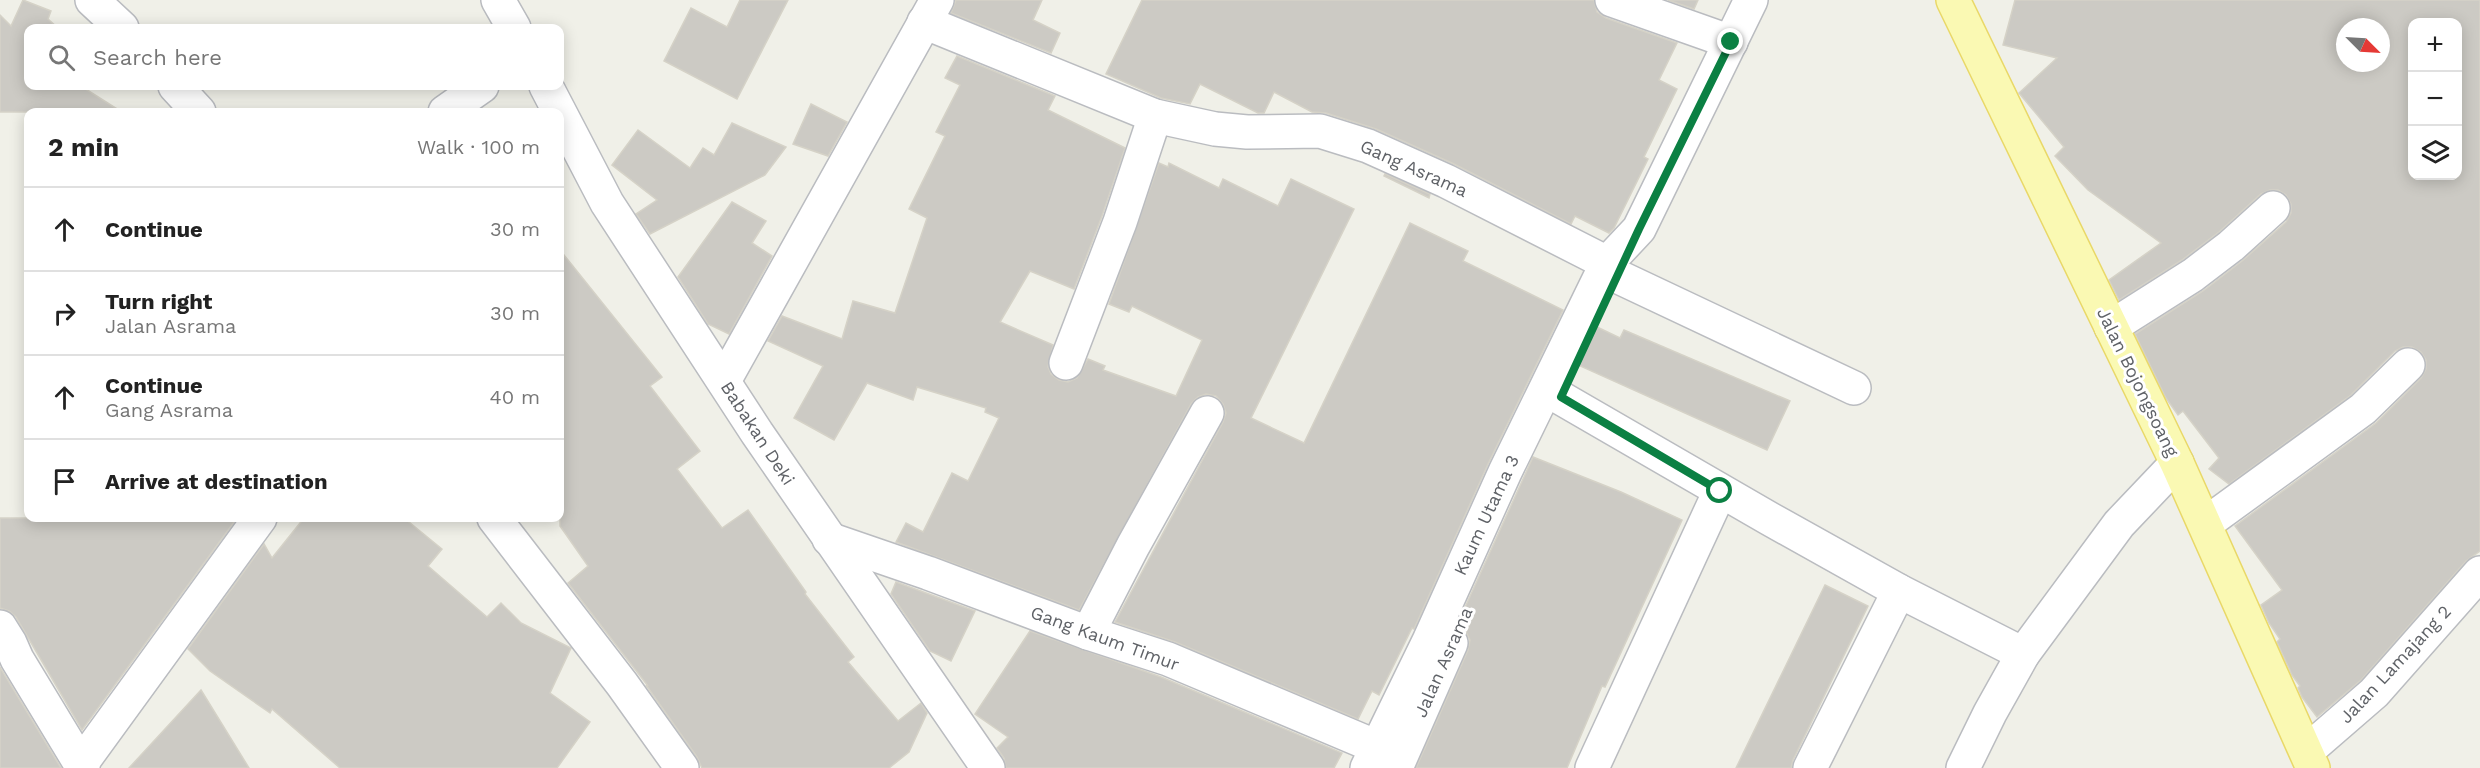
<!DOCTYPE html>
<html lang="en">
<head>
<meta charset="utf-8">
<style>
  :root { --surface:#fff; --page:#f6f6f6; --text:#222; --muted:#767676; --line:#e0e0e0 }
  body { margin:0; font-family:"Work Sans",sans-serif; background:var(--page); color:var(--text) }
  .controls { position:absolute; right:18px; top:18px; display:grid; overflow:hidden; border-radius:12px; box-shadow:0 3px 15px #0003 }
  .controls button { width:54px; height:54px; display:grid; place-items:center; padding:0; border:0; border-bottom:2px solid var(--line); background:var(--surface); color:var(--text); font:30px sans-serif }
  .compass { position:absolute; left:2336px; top:18px; width:54px; height:54px; border-radius:50%; background:var(--surface); box-shadow:0 3px 15px #0003; rotate:114deg }
  .stop { position:absolute; width:18px; height:18px; margin:-14px; border:4px solid #0b8043; border-radius:50%; background:#fff }
  .stop.end { background:#0b8043; border-color:#fff; box-shadow:0 2px 6px #0008 }
  .list { margin:0; padding:0; list-style:none }
  h2 { display:flex; justify-content:space-between; align-items:center; height:78px; margin:0; padding:0 24px; font-size:26px }
  h2 small { font-size:20px; font-weight:400; color:var(--muted) }
  .list li { display:grid; grid-template-columns:39px 1fr auto; gap:18px; align-items:center; box-sizing:border-box; height:84px; padding:0 24px; border-top:2px solid var(--line) }
  .list b { display:block; font-size:22px; white-space:nowrap }
  .list p { margin:0; font-size:20px; white-space:nowrap; color:var(--muted) }
  .list em { font-size:20px; font-style:normal; color:var(--muted) }
  .icon { flex:none; width:33px; height:33px; fill:none; stroke:currentColor; stroke-width:2; stroke-linecap:round; stroke-linejoin:round }
  .map { position:relative; flex:none; width:2480px; height:768px; overflow:hidden }
  .search { position:absolute; background:var(--surface); box-shadow:0 3px 15px #0003; left:24px; top:24px; width:540px; height:66px; display:flex; align-items:center; gap:15px; box-sizing:border-box; padding:0 21px; border-radius:12px; color:var(--muted); font-size:22px }
  .panel { position:absolute; background:var(--surface); box-shadow:0 3px 15px #0003; left:24px; top:108px; width:540px; height:414px; border-radius:12px }
  .map>svg:first-child { display:block }
  .building { fill:#cccac4; stroke:#d5d2c7; stroke-width:1.5; fill-rule:evenodd }
  .lines { fill:none; stroke-linecap:round; stroke-linejoin:round }
  .minor-casing { stroke:#babcc0; stroke-width:36 }
  .major-casing { stroke:#e9d868; stroke-width:36 }
  .minor { stroke:#fff; stroke-width:33 }
  .major { stroke:#faf9b3; stroke-width:33 }
  .route { stroke:#0b8043; stroke-width:8 }
  .labels { text-anchor:middle; dominant-baseline:central; stroke-width:6; stroke-linejoin:round; paint-order:stroke }
  .street-label { font-size:18px; fill:#5f6267; stroke:#fff }
</style>
</head>
<body>
<div class="map">
<svg width="2480" height="768" viewBox="0 0 2480 768">
  <rect width="100%" height="100%" fill="#f0f0e8"/>
  <g class="building">
    <path d="M23 0 51 11 48 19 58 28H28V86H81L122 112H0V15L11 26Z"/>
    <path d="M740 0H788L737 99 664 61 691 8 727 27Z"/>
    <path d="M956 0H1042L1033 20 1060 33 1051 53 951 13Z"/>
    <path d="M1142 0H1594L1597 12 1606 18 1677 43 1659 80 1677 89 1644 157 1648 159 1614 228 1609 233 1575 216 1571 224 1454 164 1376 129 1326 113 1312 112 1274 92 1264 113H1258L1200 84 1190 104 1161 98 1106 74Z"/>
    <path d="M1668 0H1698L1694 9Z"/>
    <path d="M2015 0H2480V551L2466 561 2361 680 2317 717 2302 697 2298 688 2300 686 2292 675 2277 642 2280 639 2269 623 2261 605 2282 590 2235 526 2376 423 2421 378 2426 369V360L2421 352 2412 347H2403L2395 351 2351 395 2229 484 2209 469 2219 458 2183 411 2178 415 2166 398 2135 334 2203 291 2242 261 2286 222 2291 213V204L2286 195 2278 190H2270L2261 194 2219 232 2182 260 2119 300 2109 280 2161 243 2088 190 2055 156 2064 147 2019 93 2057 58 2003 45ZM2412 22H2457V176H2412ZM2345 27H2381V63H2345Z"/>
    <path d="M957 56 1055 96 1048 110 1125 148 1102 216 1074 289 1030 271 1000 322 1053 345 1048 367 1051 374 1059 380 1068 382 1077 378 1088 359 1105 366 1103 370 1176 396 1202 340 1132 306 1129 312 1109 304 1159 163 1168 167 1169 163 1219 188 1223 179 1278 206 1291 179 1354 209 1251 418 1304 443 1410 223 1468 251 1463 261 1563 310 1488 464 1414 629 1412 628 1379 695 1372 691 1358 719 1175 642 1115 622 1223 422 1226 413 1223 404 1216 396 1206 394 1198 397 1191 404 1079 610 896 542 906 523 923 532 952 473 968 481 999 418 985 412 986 408 917 387 913 400 867 383 834 440 794 418 823 366 768 341 782 316 842 339 853 301 895 313 927 218 909 209 945 136 936 132 960 85 945 78Z"/>
    <path d="M811 104 847 122 828 156 793 144Z"/>
    <path d="M732 123 786 147 765 175 650 234 636 214 657 200 612 165 638 130 690 168 703 148 714 155Z"/>
    <path d="M1385 174 1430 194 1429 198 1384 176Z"/>
    <path d="M732 202 766 221 752 243 772 256 729 334 708 324 678 277Z"/>
    <path d="M560 250 662 377 650 386 700 451 677 469 722 528 748 510 806 592 805 594 854 657 848 662 898 721 921 703 927 713 909 752 889 768H702L697 757 646 685 648 686 568 583 588 566 560 526Z"/>
    <path d="M1597 327 1620 338 1624 330 1790 401 1767 450 1578 365Z"/>
    <path d="M1533 457 1621 492 1682 520 1605 687 1602 686 1567 768H1416L1468 650 1470 640 1466 632 1457 625Z"/>
    <path d="M0 518H237L82 730 16 617 9 611 0 608Z"/>
    <path d="M304 518H404L442 549 428 566 487 617 501 603 521 623 571 648 550 693 590 722 557 768H340L272 709 270 713 210 671 188 649 264 544 272 558Z"/>
    <path d="M896 582 975 611 951 661 930 651 891 594Z"/>
    <path d="M1825 585 1868 606 1793 760 1791 768H1736Z"/>
    <path d="M1030 631 1161 677 1342 753 1334 768H1006L1004 758 997 748 1008 737 975 714Z"/>
    <path d="M0 667 1 669 61 768H0Z"/>
    <path d="M201 690 249 768H129Z"/>
  </g>
  <g class="lines">
    <g class="minor-casing">
      <g id="minor">
        <path d="M92 0 122 28"/>
        <path d="M498 0 514 28"/>
        <path d="M1612 0 1731 42"/>
        <path d="M924 22 1155 116 1215 129 1247 132 1320 131 1368 146 1446 181 1607 263"/>
        <path d="M175 86 199 112"/>
        <path d="M546 86 607 203 757 433 988 768"/>
        <path d="M445 112 482 86"/>
        <path d="M1604 270 1854 388"/>
        <path d="M2111 327 2193 275 2231 246 2273 208"/>
        <path d="M1066 363 1120 222 1155 116"/>
        <path d="M724 381 937 0"/>
        <path d="M1547 390 1770 519 1899 591 2023 654"/>
        <path d="M494 518 622 684 682 768"/>
        <path d="M2205 524 2363 409 2408 365"/>
        <path d="M829 539 928 573 1088 633 1168 659 1377 747"/>
        <path d="M0 627 10 643 17 659 83 768"/>
        <path d="M1088 633 1133 546 1207 413"/>
        <path d="M2307 751 2374 693 2480 573"/>
        <path d="M81 764 260 518"/>
        <path d="M1367 768 1429 641 1505 472 1607 263 1639 229 1751 0"/>
        <path d="M1396 768 1451 643"/>
        <path d="M1592 768 1720 491"/>
        <path d="M1810 768 1899 591"/>
        <path d="M1963 768 1990 713 2023 654 2119 524 2177 463"/>
      </g>
    </g>
    <g class="major-casing">
      <path id="major" d="M1953 0 2177 463 2313 768"/>
    </g>
    <use href="#minor" class="minor"/>
    <use href="#major" class="major"/>
  </g>
  <g class="lines">
    <path class="route" d="M1720 491 1561 397 1639 229 1731 42"/>
  </g>
  <g class="labels">
    <g class="street-label">
      <text transform="translate(1414 168) rotate(24)">Gang Asrama</text>
      <text transform="translate(2138 382) rotate(64)">Jalan Bojongsoang</text>
      <text transform="translate(758 433) rotate(57)">Babakan Deki</text>
      <text transform="translate(1486 515) rotate(-65)">Kaum Utama 3</text>
      <text transform="translate(1105 638) rotate(20)">Gang Kaum Timur</text>
      <text transform="translate(1443 662) rotate(-66)">Jalan Asrama</text>
      <text transform="translate(2395 664) rotate(-47)">Jalan Lamajang 2</text>
    </g>
  </g>
</svg>
<div class="controls">
<button>+</button>
<button>−</button>
<button><svg class="icon" aria-label="layers" viewBox="0 0 24 24"><path d="M12 4l9 5-9 5-9-5zM3 14l9 5 9-5"/></svg></button>
</div>
<svg class="compass" viewBox="-18 -18 36 36"><path d="M0-13l5 13h-10z" fill="#e53935"/><path d="M0 13l5-13h-10z" fill="#767676"/></svg>
<div class="stop" style="left:1720px;top:491px"></div>
<div class="stop end" style="left:1731px;top:42px"></div>
<div class="search"><svg class="icon" aria-label="search" viewBox="0 0 24 24"><circle cx="10" cy="10" r="6"/><path d="M15 15l6 6"/></svg>Search here</div>
<section class="panel">
<h2>2 min<small>Walk · 100 m</small></h2>
<ul class="list">
<li><svg class="icon" aria-label="ahead" viewBox="0 0 24 24"><path d="M12 20V5M6 11l6-6 6 6"/></svg><div><b>Continue</b></div><em>30 m</em></li>
<li><svg class="icon" aria-label="right" viewBox="0 0 24 24"><path d="M7 20v-9h11M14 6l5 5-5 5"/></svg><div><b>Turn right</b><p>Jalan Asrama</p></div><em>30 m</em></li>
<li><svg class="icon" aria-label="ahead" viewBox="0 0 24 24"><path d="M12 20V5M6 11l6-6 6 6"/></svg><div><b>Continue</b><p>Gang Asrama</p></div><em>40 m</em></li>
<li><svg class="icon" aria-label="arrive" viewBox="0 0 24 24"><path d="M6 21V4h12l-3 4 3 4H6"/></svg><div><b>Arrive at destination</b></div></li>
</ul>
</section>
</div>
</body>
</html>
